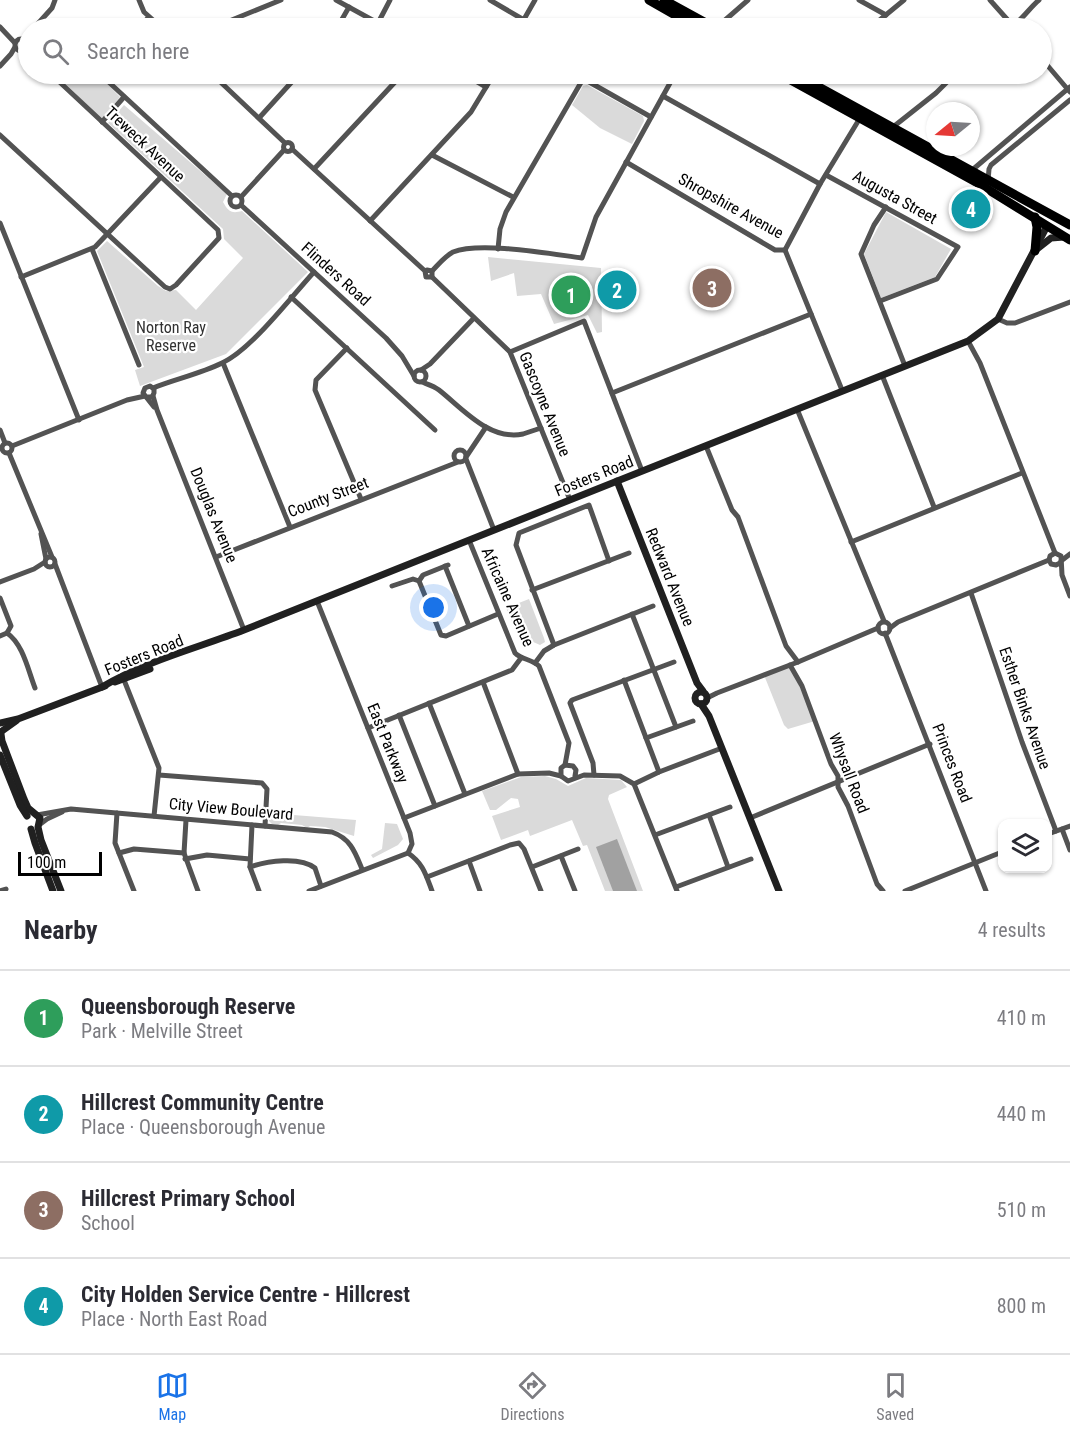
<!DOCTYPE html>
<html lang="en">
<head>
<meta charset="utf-8">
<style>
  :root { --surface:#fff; --page:#f7f7f7; --text:#2b2b33; --muted:#7c7c81; --line:#e1e1e2; --accent:#1a73e8 }
  body { margin:0; font-family:"Roboto Condensed",sans-serif; background:var(--page); color:var(--text) }
  .controls { position:absolute; right:18px; bottom:18px; display:grid; overflow:hidden; border-radius:12px; box-shadow:0 2px 4px #0004 }
  .controls button { width:54px; height:54px; display:grid; place-items:center; padding:0; border:0; border-bottom:2px solid var(--line); background:var(--surface); color:var(--text); font:30px sans-serif }
  .compass { position:absolute; left:926px; top:102px; width:54px; height:54px; border-radius:50%; background:var(--surface); box-shadow:0 2px 4px #0004; rotate:252deg }
  .scale { position:absolute; left:18px; bottom:15px; width:84px; box-sizing:border-box; padding-left:6px; border:3px solid #000; border-top:0; font-size:16px; line-height:21px; white-space:nowrap; color:#000; -webkit-text-stroke:4px #fff; paint-order:stroke }
  .you { position:absolute; left:434px; top:608px; width:21px; height:21px; margin:-15px; border:4px solid #fff; border-radius:50%; background:#1a73e8; box-shadow:0 0 0 9px #1a73e833 }
  .badge { display:grid; place-items:center; width:39px; height:39px; border-radius:50%; background:var(--accent); color:#fff; font-size:20px; font-weight:700 }
  .pin { position:absolute; translate:-50% -50%; border:3px solid #fff; box-shadow:0 2px 6px #0006 }
  .list { margin:0; padding:0; list-style:none }
  h2 { display:flex; justify-content:space-between; align-items:center; height:78px; margin:0; padding:0 24px; font-size:26px }
  h2 small { font-size:20px; font-weight:400; color:var(--muted) }
  .list li { display:grid; grid-template-columns:39px 1fr auto; gap:18px; align-items:center; box-sizing:border-box; height:96px; padding:0 24px; border-top:2px solid var(--line) }
  .list b { display:block; font-size:22px; white-space:nowrap }
  .list p { margin:0; font-size:20px; white-space:nowrap; color:var(--muted) }
  .list em { font-size:20px; font-style:normal; color:var(--muted) }
  .icon { flex:none; width:33px; height:33px; fill:none; stroke:currentColor; stroke-width:2; stroke-linecap:round; stroke-linejoin:round }
  .map { position:relative; flex:none; width:1070px; height:891px; overflow:hidden }
  .search { position:absolute; background:var(--surface); box-shadow:0 2px 4px #0004; left:18px; right:18px; top:18px; height:66px; display:flex; align-items:center; gap:15px; box-sizing:border-box; padding:0 21px; border-radius:33px; color:var(--muted); font-size:22px }
  .sheet { height:462px; background:var(--surface) }
  nav { display:flex; justify-content:space-around; align-items:center; box-sizing:border-box; height:84px; border-top:2px solid var(--line); background:var(--surface); font-size:16px; color:var(--muted) }
  nav a { display:grid; justify-items:center; gap:3px }
  nav .on { color:var(--accent) }
  .map>svg:first-child { display:block }
  .green { fill:#dadada }
  .water { fill:#a1a1a1 }
  .lines { fill:none; stroke-linecap:round; stroke-linejoin:round }
  .street { stroke:#535353; stroke-width:5 }
  .secondary { stroke:#202020; stroke-width:7 }
  .highway { stroke:#000; stroke-width:9 }
  .labels { text-anchor:middle; dominant-baseline:central; stroke-width:4.5; stroke-linejoin:round; paint-order:stroke }
  .street-label { font-size:16px; fill:#000; stroke:#fff }
  .park-label { font-size:16px; fill:#313131; stroke:#fff }
</style>
</head>
<body>
<div class="map">
<svg width="1070" height="891" viewBox="0 0 1070 891">
  <rect width="100%" height="100%" fill="#fff"/>
  <g class="green">
    <path d="M55 74H98L120 97 102 119Z"/>
    <path d="M587 85 643 116 644 121 632 144 600 128 572 105 583 86Z"/>
    <path d="M124 105 227 194 223 202C228 211 231 214 242 211L308 272 226 354 140 386 135 370 144 367 97 251 107 241 158 286 166 291 176 290 196 310 243 258 224 239 223 229 108 123Z"/>
    <path d="M886 212 951 249 935 277 881 298 864 254Z"/>
    <path d="M488 257 601 268 602 332 597 333 588 315 554 324 541 294 517 296 514 273 491 281Z"/>
    <path d="M529 599 544 638 545 642 540 645 531 641V638L518 637 506 608Z"/>
    <path d="M790 665 815 721 788 729 784 725 764 675Z"/>
    <path d="M545 776 556 779 568 786 586 778 621 780 627 787 609 795 608 799 643 891H605L587 845 583 846 572 820 530 836 528 830 501 840 492 816 520 807 518 799 511 798 496 810H490L482 791 521 777Z"/>
    <path d="M269 813 356 820 354 836 325 827 310 826 307 828 302 825 281 823 278 825 272 824 269 821Z"/>
    <path d="M385 823 397 824 403 839 398 845 373 858 371 855 382 849Z"/>
  </g>
  <path class="water" d="M617 839 637 891H613L596 847Z"/>
  <g class="lines">
    <g class="street">
      <path d="M139 0 144 12 162 28"/>
      <path d="M336 0 387 28"/>
      <path d="M490 0 524 20"/>
      <path d="M859 0 886 15"/>
      <path d="M990 0 1014 27"/>
      <path d="M378 23 390 0"/>
      <path d="M0 27 15 43"/>
      <path d="M34 28 52 8 55 0"/>
      <path d="M138 28 149 17"/>
      <path d="M212 28 281 0"/>
      <path d="M337 28 349 7"/>
      <path d="M519 28 535 0"/>
      <path d="M716 28 748 0"/>
      <path d="M870 28 904 0"/>
      <path d="M1007 28C1021 23 1028 9 1039 0"/>
      <circle cx="21" cy="45" r="6"/>
      <path d="M1042 59 1070 92"/>
      <path d="M0 66 11 54 15 47"/>
      <path d="M100 74 232 196"/>
      <path d="M212 74 285 143"/>
      <path d="M464 74 486 87"/>
      <path d="M575 74 651 117"/>
      <path d="M808 80 816 74"/>
      <path d="M663 96 820 184"/>
      <path d="M259 118 299 74"/>
      <path d="M102 122 124 97"/>
      <path d="M893 127 936 93 955 74"/>
      <path d="M0 135 165 287 170 289 176 285 219 238 218 230 51 74"/>
      <circle cx="288" cy="147" r="4.5"/>
      <path d="M292 149 425 271 426 277H432V271L427 270 425 271"/>
      <path d="M432 155 513 197"/>
      <path d="M626 162 775 250H785"/>
      <path d="M314 169 396 81 400 74"/>
      <path d="M971 171 1070 87"/>
      <path d="M826 175 958 247 937 279 880 301"/>
      <path d="M988 181 989 169 991 165 1070 100"/>
      <circle cx="236" cy="201" r="6"/>
      <path d="M241 197 284 150"/>
      <path d="M241 205 386 338 402 356 414 376"/>
      <path d="M886 207 874 225 861 254 905 366"/>
      <path d="M370 221 471 112 494 74"/>
      <path d="M0 223 79 420"/>
      <path d="M92 249 139 365"/>
      <path d="M498 249 500 229 506 212 583 79"/>
      <path d="M785 250 820 184 860 118"/>
      <path d="M785 250 842 390"/>
      <path d="M432 271C438 265 445 256 453 252 480 241 551 254 582 258L596 217 675 74"/>
      <path d="M21 277 95 247 161 177"/>
      <path d="M432 277 510 352 570 500"/>
      <path d="M291 297 435 430"/>
      <path d="M998 319 1007 323H1015L1070 302"/>
      <path d="M968 341 980 363 1055 553"/>
      <path d="M347 348 316 380 315 390 361 499"/>
      <path d="M510 352 584 321 642 471"/>
      <path d="M223 363 290 527"/>
      <path d="M421 370 430 364 474 318"/>
      <circle cx="420" cy="376" r="6"/>
      <path d="M882 375 934 507"/>
      <path d="M422 382C427 384 434 386 439 390 462 408 489 441 523 434 529 432 535 430 541 428"/>
      <path d="M153 388C175 379 200 374 222 363 251 350 291 297 314 272"/>
      <path d="M612 393 811 314"/>
      <path d="M153 396 157 410 244 630"/>
      <path d="M148 397H152L154 393V389L150 386 145 388 143 393 154 407"/>
      <path d="M797 409 884 621"/>
      <path d="M0 430 5 443"/>
      <circle cx="7" cy="448" r="5"/>
      <path d="M12 446 127 400 145 396"/>
      <path d="M706 446 732 510 738 517 786 646 798 662"/>
      <circle cx="460" cy="456" r="6"/>
      <path d="M9 453 52 557"/>
      <path d="M466 457 486 427"/>
      <path d="M466 459 494 530"/>
      <path d="M41 534 46 559"/>
      <path d="M469 540 515 653C522 660 532 659 539 666L569 743 565 765"/>
      <path d="M851 542 1022 473"/>
      <circle cx="50" cy="562" r="5"/>
      <path d="M216 557 458 462"/>
      <path d="M1061 561 1070 554"/>
      <path d="M1060 563 1056 565 1051 564 1049 560 1050 556 1055 553 1061 556 1062 575 1070 596"/>
      <path d="M55 564 102 687"/>
      <path d="M448 565 423 575 419 581 441 635 446 636 498 614"/>
      <path d="M445 566 469 626"/>
      <path d="M0 582 34 569 45 562"/>
      <path d="M392 586 413 579 419 581"/>
      <path d="M532 590 629 553"/>
      <path d="M971 593 1022 742 1056 831"/>
      <path d="M0 598 11 626 7 633 0 636"/>
      <path d="M317 601 410 833 412 844 408 853C423 863 426 875 432 891"/>
      <path d="M632 614 676 727"/>
      <circle cx="884" cy="628" r="6"/>
      <path d="M890 628 898 622 1049 560"/>
      <path d="M7 633C23 644 28 670 35 688"/>
      <path d="M885 633 986 891"/>
      <path d="M554 645 516 545 519 533 589 505 609 561"/>
      <path d="M535 663 544 651 554 645 653 606"/>
      <path d="M790 665 802 686 831 764 838 776V787L848 806 877 884 883 891"/>
      <path d="M124 680 159 768 154 816"/>
      <path d="M624 680 659 772"/>
      <path d="M483 682 518 774"/>
      <path d="M707 698 717 693 798 662 878 628"/>
      <path d="M429 703 465 794"/>
      <path d="M399 715 435 806"/>
      <path d="M368 728 512 670 521 658"/>
      <path d="M646 738 693 721"/>
      <path d="M159 775 262 783 267 789 265 826"/>
      <path d="M594 775 593 763 570 703 572 700 674 662"/>
      <path d="M575 776 576 770 573 766 565 765 561 768V776L568 781 584 775 620 776 634 784 677 891"/>
      <path d="M634 784 659 772 722 748"/>
      <path d="M117 813 115 843 134 891"/>
      <path d="M37 815 71 809 332 832C351 839 355 852 362 869"/>
      <path d="M709 815 728 867"/>
      <path d="M404 818 518 774 549 773 561 776"/>
      <path d="M750 818 930 744"/>
      <path d="M186 820 184 853 198 891"/>
      <path d="M39 825 47 819 62 812"/>
      <path d="M252 825 250 867 259 891"/>
      <path d="M1062 829 1070 850"/>
      <path d="M1048 834 1070 826"/>
      <path d="M655 835 730 807"/>
      <path d="M119 853 134 849 184 853"/>
      <path d="M561 856 575 891"/>
      <path d="M185 859 207 855 250 859"/>
      <path d="M469 861 480 891"/>
      <path d="M250 867C267 861 300 856 315 868L321 886"/>
      <path d="M532 867 578 849"/>
      <path d="M427 877 510 845 519 843 524 849 541 891"/>
      <path d="M676 887 751 859"/>
      <path d="M0 891 6 889"/>
      <path d="M309 891 408 853"/>
      <path d="M905 891 1002 852"/>
    </g>
    <g class="secondary">
      <path d="M1037 249 1051 238 1064 237"/>
      <path d="M617 481 697 683 703 691"/>
      <path d="M115 682 150 669"/>
      <path d="M102 687C146 661 197 648 244 630L968 341 998 319 1047 226"/>
      <circle cx="701" cy="698" r="6"/>
      <path d="M701 704 709 716 779 891"/>
      <path d="M0 723 18 719 105 686"/>
      <path d="M2 731 16 721"/>
      <path d="M1 734 2 741 24 799 28 808 40 818 38 827 41 840 61 891"/>
      <path d="M0 755 20 805 27 816"/>
      <path d="M31 829 35 843 53 891"/>
    </g>
    <g class="highway">
      <path d="M649 0 698 28"/>
      <path d="M664 0 715 28"/>
      <path d="M780 74 976 182 1070 240"/>
      <path d="M795 74 1070 225"/>
      <path d="M1035 251 1037 227 1035 217"/>
    </g>
  </g>
  <g class="labels">
    <g class="street-label">
      <text transform="translate(145 144) rotate(43)">Treweck Avenue</text>
      <text transform="translate(895 197) rotate(29)">Augusta Street</text>
      <text transform="translate(731 206) rotate(29)">Shropshire Avenue</text>
      <text transform="translate(336 274) rotate(42)">Flinders Road</text>
      <text transform="translate(545 404) rotate(68)">Gascoyne Avenue</text>
      <text transform="translate(594 476) rotate(-22)">Fosters Road</text>
      <text transform="translate(328 497) rotate(-21)">County Street</text>
      <text transform="translate(214 515) rotate(68)">Douglas Avenue</text>
      <text transform="translate(670 577) rotate(68)">Redward Avenue</text>
      <text transform="translate(508 597) rotate(66)">Africaine Avenue</text>
      <text transform="translate(144 655) rotate(-22)">Fosters Road</text>
      <text transform="translate(1025 708) rotate(71)">Esther Binks Avenue</text>
      <text transform="translate(388 743) rotate(68)">East Parkway</text>
      <text transform="translate(952 763) rotate(69)">Princes Road</text>
      <text transform="translate(849 773) rotate(69)">Whysall Road</text>
      <text transform="translate(231 809) rotate(5)">City View Boulevard</text>
    </g>
    <g class="park-label">
      <text x="171" y="327">Norton Ray<tspan x="171" dy="18">Reserve</tspan></text>
    </g>
  </g>
</svg>
<div class="controls">
<button><svg class="icon" aria-label="layers" viewBox="0 0 24 24"><path d="M12 4l9 5-9 5-9-5zM3 14l9 5 9-5"/></svg></button>
</div>
<svg class="compass" viewBox="-18 -18 36 36"><path d="M0-13l5 13h-10z" fill="#e53935"/><path d="M0 13l5-13h-10z" fill="#7c7c81"/></svg>
<div class="scale">100 m</div>
<div class="you"></div>
<div class="pin badge" style="left:571px;top:295px;background:#2e9e5b">1</div>
<div class="pin badge" style="left:617px;top:290px;background:#0f9aa8">2</div>
<div class="pin badge" style="left:712px;top:288px;background:#8d6e63">3</div>
<div class="pin badge" style="left:971px;top:209px;background:#0f9aa8">4</div>
<div class="search"><svg class="icon" aria-label="search" viewBox="0 0 24 24"><circle cx="10" cy="10" r="6"/><path d="M15 15l6 6"/></svg>Search here</div>
</div>
<section class="sheet">
<h2>Nearby<small>4 results</small></h2>
<ul class="list">
<li><span class="badge" style="background:#2e9e5b">1</span><div><b>Queensborough Reserve</b><p>Park · Melville Street</p></div><em>410 m</em></li>
<li><span class="badge" style="background:#0f9aa8">2</span><div><b>Hillcrest Community Centre</b><p>Place · Queensborough Avenue</p></div><em>440 m</em></li>
<li><span class="badge" style="background:#8d6e63">3</span><div><b>Hillcrest Primary School</b><p>School</p></div><em>510 m</em></li>
<li><span class="badge" style="background:#0f9aa8">4</span><div><b>City Holden Service Centre - Hillcrest</b><p>Place · North East Road</p></div><em>800 m</em></li>
</ul>
</section>
<nav>
<a class="on"><svg class="icon" aria-label="map" viewBox="0 0 24 24"><path d="M3 6l6-2 6 2 6-2v14l-6 2-6-2-6 2zM9 4v14M15 6v14"/></svg>Map</a>
<a><svg class="icon" aria-label="directions" viewBox="0 0 24 24"><path d="M12 3l9 9-9 9-9-9zM9 14v-3h6M13 9l2 2-2 2"/></svg>Directions</a>
<a><svg class="icon" aria-label="saved" viewBox="0 0 24 24"><path d="M7 4h10v16l-5-4-5 4z"/></svg>Saved</a>
</nav>
</body>
</html>
